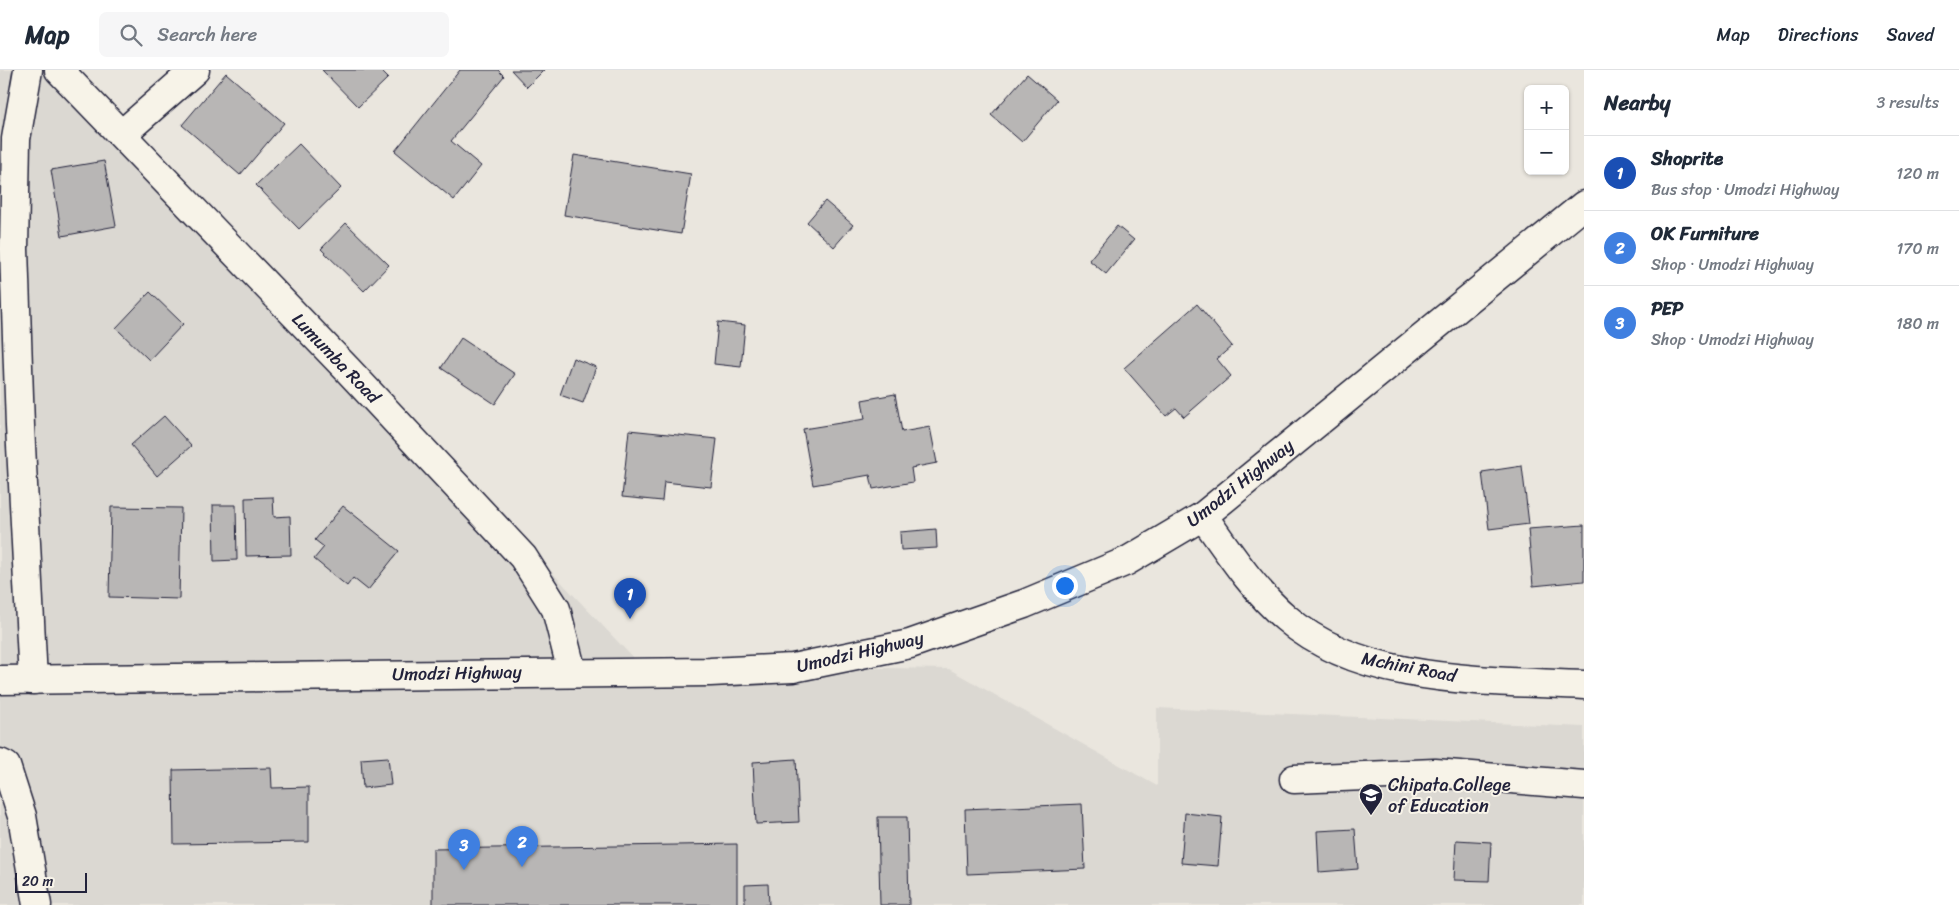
<!DOCTYPE html>
<html lang="en">
<head>
<meta charset="utf-8">
<style>
  :root { --surface:#fff; --page:#f6f6f7; --text:#1f2937; --muted:#747a83; --line:#e0e1e3; --accent:#22223b }
  body { margin:0; font-family:Sriracha,sans-serif; background:var(--page); color:var(--text) }
  .controls { position:absolute; right:15px; top:15px; display:grid; overflow:hidden; border-radius:8px; box-shadow:0 1px 4px #0004 }
  .controls button { width:45px; height:45px; display:grid; place-items:center; padding:0; border:0; border-bottom:1px solid var(--line); background:var(--surface); color:var(--text); font:25px sans-serif }
  .scale { position:absolute; left:15px; bottom:12px; width:72px; box-sizing:border-box; padding-left:5px; border:2px solid #22223b; border-top:0; font-size:14px; line-height:18px; white-space:nowrap; color:#22223b; -webkit-text-stroke:4px #f7f3e8; paint-order:stroke }
  .you { position:absolute; left:1064px; top:515px; width:18px; height:18px; margin:-12px; border:4px solid #fff; border-radius:50%; background:#1a73e8; box-shadow:0 0 0 8px #1a73e833 }
  .badge { display:grid; place-items:center; width:32px; height:32px; border-radius:50%; background:var(--accent); color:#fff; font-size:16px; font-weight:700 }
  .pin { position:absolute; translate:-50% -41px; filter:drop-shadow(0 1px 2px #0008) }
  .pin::after { content:''; position:absolute; top:26px; width:18px; height:15px; background:inherit; clip-path:polygon(0 0,100% 0,50% 100%) }
  .list { margin:0; padding:0; list-style:none }
  h2 { display:flex; justify-content:space-between; align-items:center; height:65px; margin:0; padding:0 20px; font-size:21px }
  h2 small { font-size:16px; font-weight:400; color:var(--muted) }
  .list li { display:grid; grid-template-columns:32px 1fr auto; gap:15px; align-items:center; box-sizing:border-box; height:75px; padding:0 20px; border-top:1px solid var(--line) }
  .list b { display:block; font-size:19px; white-space:nowrap }
  .list p { margin:0; font-size:16px; white-space:nowrap; color:var(--muted) }
  .list em { font-size:16px; font-style:normal; color:var(--muted) }
  .icon { flex:none; width:28px; height:28px; fill:none; stroke:currentColor; stroke-width:2; stroke-linecap:round; stroke-linejoin:round }
  .map { position:relative; flex:none; width:1584px; height:835px; overflow:hidden }
  header { display:flex; align-items:center; gap:30px; box-sizing:border-box; height:70px; padding:0 25px; background:var(--surface); border-bottom:1px solid var(--line) }
  header strong { font-size:24px }
  nav { display:flex; gap:28px; margin-inline-start:auto; font-size:18px }
  .search { width:350px; height:45px; background:var(--page); display:flex; align-items:center; gap:12px; box-sizing:border-box; padding:0 18px; border-radius:8px; color:var(--muted); font-size:19px }
  main { display:flex }
  aside { flex:1; background:var(--surface) }
  .map>svg:first-child { display:block }
  .built { fill:#dbd8d2 }
  .building { fill:#b8b6b5; stroke:#22223b }
  .lines { fill:none; stroke-linecap:round; stroke-linejoin:round }
  .minor-casing { stroke:#22223b; stroke-width:31 }
  .highway-casing { stroke:#22223b; stroke-width:31 }
  .minor { stroke:#f7f3e8; stroke-width:28 }
  .highway { stroke:#f7f3e8; stroke-width:28 }
  .labels { text-anchor:middle; dominant-baseline:central; stroke-width:4; stroke-linejoin:round; paint-order:stroke }
  .street-label { font-size:18px; fill:#22223b; stroke:#f7f3e8 }
  .poi-label { font-size:18px; fill:#22223b; stroke:#f7f3e8; text-anchor:start }
</style>
</head>
<body>
<header>
<strong>Map</strong>
<div class="search"><svg class="icon" aria-label="search" viewBox="0 0 24 24"><circle cx="10" cy="10" r="6"/><path d="M15 15l6 6"/></svg>Search here</div>
<nav><a>Map</a><a>Directions</a><a>Saved</a></nav>
</header>
<main>
<div class="map">
<svg width="1584" height="835" viewBox="0 0 1584 835">
  <rect width="100%" height="100%" fill="#eae6de"/>
  <filter id="ink" filterUnits="userSpaceOnUse"><feTurbulence type="fractalNoise" baseFrequency=".02" numOctaves="2"/><feDisplacementMap in="SourceGraphic" scale="10" xChannelSelector="R" yChannelSelector="G"/><feConvolveMatrix kernelMatrix="1 2 1 2 8 2 1 2 1" color-interpolation-filters="sRGB"/></filter>
  <g filter="url(#ink)">
    <path class="built" d="M0 0H75L639 594 949 599 1157 716V638L1584 657V835H0Z"/>
    <g class="building">
      <path d="M322 0H380L388 8 358 37Z"/>
      <path d="M460 0H498L504 6 451 71 481 96 454 130 395 81Z"/>
      <path d="M511 0H544L527 17Z"/>
      <path d="M226 3 284 53 240 105 182 55Z"/>
      <path d="M1027 4 1057 30 1022 72 991 45Z"/>
      <path d="M299 74 341 118 299 159 256 115Z"/>
      <path d="M574 85 691 104 681 164 564 145Z"/>
      <path d="M104 91 116 156 62 166 51 100Z"/>
      <path d="M825 131 853 155 834 177 807 152Z"/>
      <path d="M346 153 389 195 364 221 321 179Z"/>
      <path d="M1117 156 1134 170 1106 204 1089 190Z"/>
      <path d="M150 222 183 254 149 290 116 258Z"/>
      <path d="M1197 234 1232 276 1217 289 1231 306 1184 347 1176 338 1166 346 1124 298Z"/>
      <path d="M718 252 745 255 741 297 714 294Z"/>
      <path d="M461 268 515 304 495 334 441 298Z"/>
      <path d="M573 288 596 297 583 333 560 325Z"/>
      <path d="M895 324 902 362 930 357 937 393 911 398 913 412 873 419 870 405 813 415 803 359 865 349 862 330Z"/>
      <path d="M164 346 191 376 157 406 131 375Z"/>
      <path d="M629 360 717 369 711 417 664 412 662 431 622 427Z"/>
      <path d="M1522 396 1529 454 1489 459 1482 402Z"/>
      <path d="M273 427 274 447 290 446 291 485 246 486 245 428Z"/>
      <path d="M213 435H236L237 490 214 491Z"/>
      <path d="M343 436 399 481 368 520 353 508 347 516 314 489 324 477 315 470Z"/>
      <path d="M111 437 181 438 179 529 109 527Z"/>
      <path d="M1584 455V511L1533 516 1528 459Z"/>
      <path d="M936 459 937 478 901 480 900 462Z"/>
      <path d="M388 687 391 715 363 718 361 689Z"/>
      <path d="M796 689 799 752 756 754 753 692Z"/>
      <path d="M271 698 272 718 309 717V772L174 774 173 700Z"/>
      <path d="M1082 734 1085 799 967 804 965 739Z"/>
      <path d="M1185 743 1222 747 1218 796 1181 793Z"/>
      <path d="M878 747H907L909 835H880Z"/>
      <path d="M1355 759 1358 799 1319 802 1317 761Z"/>
      <path d="M1456 770 1491 772 1489 811 1454 810Z"/>
      <path d="M737 774V835H433V779Z"/>
      <path d="M768 814 769 835H745V815Z"/>
    </g>
    <g class="lines">
      <g class="minor-casing">
        <g id="minor">
          <path d="M28 0 16 69 14 179 20 356 33 610"/>
          <path d="M59 0 347 299 523 487 556 539 572 602"/>
          <path d="M122 64 195 0"/>
          <path d="M1203 446C1228 481 1253 520 1286 548 1363 615 1488 610 1584 615"/>
          <path d="M0 693 6 696 22 746 37 835"/>
          <path d="M1294 709 1435 703 1584 715"/>
        </g>
      </g>
      <g class="highway-casing">
        <path id="highway" d="M0 610 710 602 793 598 910 574 1024 534 1127 491 1203 446 1584 135"/>
      </g>
      <use href="#minor" class="minor"/>
      <use href="#highway" class="highway"/>
    </g>
  </g>
  <defs>
    <g id="school-pin" transform="scale(1.25)"><path d="M0 17L-7.5 6A9.5 9.5 0 1 1 7.5 6Z" fill="#22223b" stroke="#f7f3e8"/><path d="M0-5L7-2L0 1L-7-2ZM-4 1L0 2.5L4 1V4Q0 6-4 4Z" fill="#fff"/></g>
  </defs>
  <g fill-rule="evenodd">
    <use href="#school-pin" x="1371" y="725"/>
  </g>
  <g class="labels">
    <g class="street-label">
      <text transform="translate(336 288) rotate(46)">Lumumba Road</text>
      <text transform="translate(1240 413) rotate(-38)">Umodzi Highway</text>
      <text transform="translate(860 582) rotate(-13)">Umodzi Highway</text>
      <text transform="translate(1409 597) rotate(11)">Mchini Road</text>
      <text transform="translate(457 603) rotate(-1)">Umodzi Highway</text>
    </g>
    <g class="poi-label">
      <text x="1388" y="715">Chipata College<tspan x="1388" dy="21">of Education</tspan></text>
    </g>
  </g>
</svg>
<div class="controls">
<button>+</button>
<button>−</button>
</div>
<div class="scale">20 m</div>
<div class="you"></div>
<div class="pin badge" style="left:630px;top:549px;background:#1a4fb4">1</div>
<div class="pin badge" style="left:522px;top:797px;background:#3f7fe0">2</div>
<div class="pin badge" style="left:464px;top:800px;background:#3f7fe0">3</div>
</div>
<aside>
<h2>Nearby<small>3 results</small></h2>
<ul class="list">
<li><span class="badge" style="background:#1a4fb4">1</span><div><b>Shoprite</b><p>Bus stop · Umodzi Highway</p></div><em>120 m</em></li>
<li><span class="badge" style="background:#3f7fe0">2</span><div><b>OK Furniture</b><p>Shop · Umodzi Highway</p></div><em>170 m</em></li>
<li><span class="badge" style="background:#3f7fe0">3</span><div><b>PEP</b><p>Shop · Umodzi Highway</p></div><em>180 m</em></li>
</ul>
</aside>
</main>
</body>
</html>
